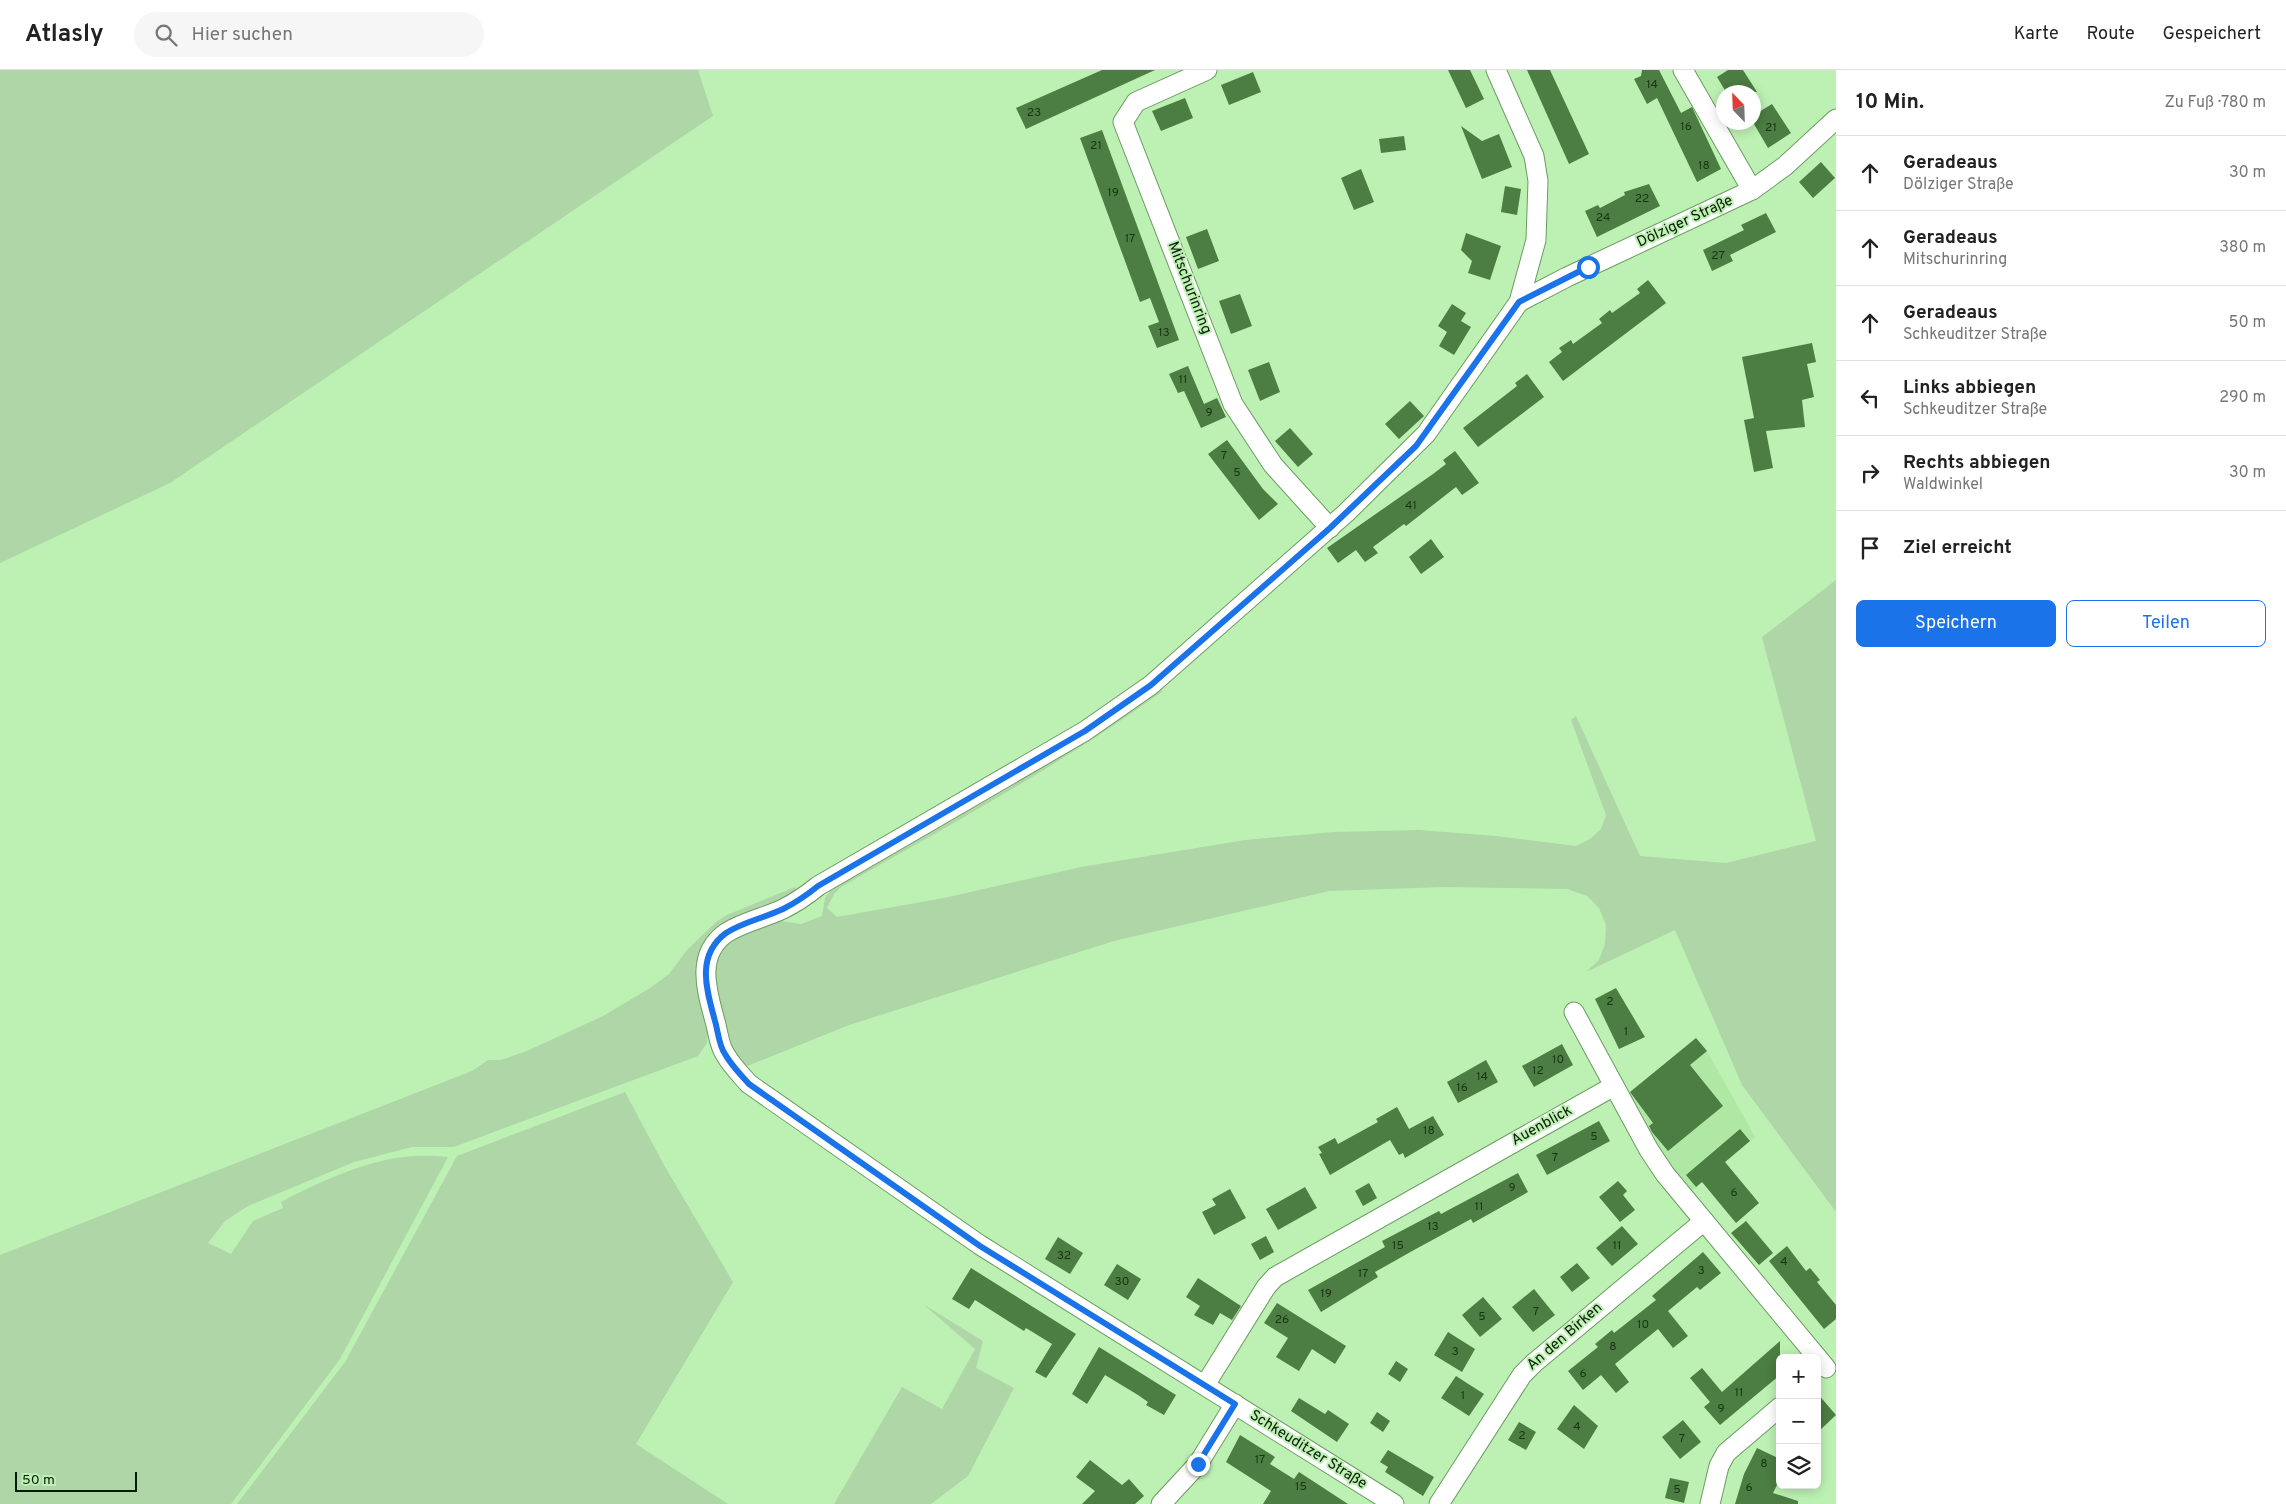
<!DOCTYPE html>
<html lang="de">
<head>
<meta charset="utf-8">
<style>
  :root { --surface:#fff; --page:#f6f6f6; --text:#222; --muted:#767676; --line:#e0e0e0; --accent:#1a73e8 }
  body { margin:0; font-family:Overpass,sans-serif; background:var(--page); color:var(--text) }
  .controls { position:absolute; right:15px; bottom:15px; display:grid; overflow:hidden; border-radius:8px; box-shadow:0 2px 12px #0003 }
  .controls button { width:45px; height:45px; display:grid; place-items:center; padding:0; border:0; border-bottom:1px solid var(--line); background:var(--surface); color:var(--text); font:25px sans-serif }
  .compass { position:absolute; left:1716px; top:15px; width:45px; height:45px; border-radius:50%; background:var(--surface); box-shadow:0 2px 12px #0003; rotate:337deg }
  .scale { position:absolute; left:15px; bottom:12px; width:122px; box-sizing:border-box; padding-left:5px; border:2px solid #081b05; border-top:0; font-size:14px; line-height:18px; white-space:nowrap; color:#081b05; -webkit-text-stroke:4px #bdf1b3; paint-order:stroke }
  .stop { position:absolute; width:15px; height:15px; margin:-11px; border:4px solid #1a73e8; border-radius:50%; background:#fff }
  .stop.end { background:#1a73e8; border-color:#fff; box-shadow:0 1px 5px #0008 }
  .list { margin:0; padding:0; list-style:none }
  h2 { display:flex; justify-content:space-between; align-items:center; height:65px; margin:0; padding:0 20px; font-size:21px }
  h2 small { font-size:16px; font-weight:400; color:var(--muted) }
  .list li { display:grid; grid-template-columns:32px 1fr auto; gap:15px; align-items:center; box-sizing:border-box; height:75px; padding:0 20px; border-top:1px solid var(--line) }
  .list b { display:block; font-size:19px; white-space:nowrap }
  .list p { margin:0; font-size:16px; white-space:nowrap; color:var(--muted) }
  .list em { font-size:16px; font-style:normal; color:var(--muted) }
  .actions { display:flex; gap:10px; padding:15px 20px }
  .actions a { flex:1; padding:11px 0; border:1px solid var(--accent); border-radius:8px; text-align:center; font-size:18px; color:var(--accent) }
  .actions .main { background:var(--accent); color:#fff }
  .icon { flex:none; width:28px; height:28px; fill:none; stroke:currentColor; stroke-width:2; stroke-linecap:round; stroke-linejoin:round }
  .map { position:relative; flex:none; width:1836px; height:1434px; overflow:hidden }
  header { display:flex; align-items:center; gap:30px; box-sizing:border-box; height:70px; padding:0 25px; background:var(--surface); border-bottom:1px solid var(--line) }
  header strong { font-size:24px }
  nav { display:flex; gap:28px; margin-inline-start:auto; font-size:18px }
  .search { width:350px; height:45px; background:var(--page); display:flex; align-items:center; gap:12px; box-sizing:border-box; padding:0 18px; border-radius:28px; color:var(--muted); font-size:19px }
  main { display:flex }
  aside { flex:1; background:var(--surface) }
  .map>svg:first-child { display:block }
  .built { fill:#afe8a4 }
  .green { fill:#aed6a6 }
  .building { fill:#4c7d42 }
  .lines { fill:none; stroke-linecap:round; stroke-linejoin:round }
  .minor-casing { stroke:#6b9b61; stroke-width:21 }
  .minor { stroke:#fff; stroke-width:19 }
  .route { stroke:#1a73e8; stroke-width:6 }
  .labels { text-anchor:middle; dominant-baseline:central; stroke-width:4; stroke-linejoin:round; paint-order:stroke }
  .number-label { font-size:12px; fill:#193414 }
  .street-label { font-size:15px; fill:#081b05; stroke:#bdf1b3 }
</style>
</head>
<body>
<header>
<strong>Atlasly</strong>
<div class="search"><svg class="icon" aria-label="search" viewBox="0 0 24 24"><circle cx="10" cy="10" r="6"/><path d="M15 15l6 6"/></svg>Hier suchen</div>
<nav><a>Karte</a><a>Route</a><a>Gespeichert</a></nav>
</header>
<main>
<div class="map">
<svg width="1836" height="1434" viewBox="0 0 1836 1434">
  <rect width="100%" height="100%" fill="#bdf1b3"/>
  <path class="built" d="M1696 968 1707 981 1755 1067 1692 1121 1663 1087 1626 1026Z"/>
  <g class="green">
    <path d="M0 0H698L713 46 170 413 0 493Z"/>
    <path d="M1836 510V1142L1742 1015 1675 860 1586 902 1599 890 1605 874 1606 855 1599 838 1587 826 1567 819 1444 817 1329 821 1114 871 849 955 745 997 726 967 713 914 717 883 722 873 774 850 801 854 822 846 825 828 831 820 1084 668 1155 619 1163 621C1061 695 950 755 841 817L834 824 827 838 837 847 944 828 1081 797 1245 770 1334 762 1419 760 1496 766 1576 776 1590 769 1601 759 1606 745 1571 650 1576 646 1640 786 1726 793 1816 771 1762 567Z"/>
    <path d="M795 817 798 823 715 866 707 973 698 986 454 1077H412L354 1092 248 1136 225 1151 208 1173 231 1184 253 1151 283 1138 281 1132C314 1114 367 1090 405 1087 420 1085 434 1086 448 1087L340 1289 231 1434H0V1185L472 1001 488 990H501L527 981 603 946 650 918 669 904 687 880 716 852 727 845Z"/>
    <path d="M625 1022 664 1095 733 1212 636 1374 728 1434H237L345 1292 457 1086Z"/>
    <path d="M923 1234 983 1271 976 1298 1014 1318 968 1406 931 1434H834L902 1317 942 1339 975 1279Z"/>
  </g>
  <g class="building">
    <path d="M1102 0H1155L1026 59 1016 38Z"/>
    <path d="M1448 0H1470L1484 29 1466 38Z"/>
    <path d="M1527 0H1550L1589 84 1569 94Z"/>
    <path d="M1642 0H1659L1681 43 1692 37 1721 99 1697 112 1657 28 1647 34 1634 9 1641 6Z"/>
    <path d="M1728 0H1743L1757 22H1726L1717 7Z"/>
    <path d="M1253 2 1261 22 1229 35 1221 15Z"/>
    <path d="M1185 28 1193 48 1161 61 1152 41Z"/>
    <path d="M1772 34 1791 63 1768 78 1754 54V45Z"/>
    <path d="M1461 56 1482 71 1499 64 1512 97 1482 109Z"/>
    <path d="M1102 60 1179 270 1157 278 1148 256 1159 252 1150 228 1140 232 1080 68Z"/>
    <path d="M1404 66 1406 80 1381 83 1379 69Z"/>
    <path d="M1821 92 1835 108 1813 128 1799 112Z"/>
    <path d="M1361 99 1374 132 1354 140 1341 108Z"/>
    <path d="M1649 114 1660 136 1597 167 1585 141 1598 135 1600 138 1625 125 1624 122Z"/>
    <path d="M1505 116 1521 119 1517 145 1501 142Z"/>
    <path d="M1766 143 1776 162 1730 185 1733 191 1712 201 1703 180 1744 160 1741 155Z"/>
    <path d="M1207 159 1219 191 1198 199 1186 167Z"/>
    <path d="M1466 163 1501 176 1490 210 1468 203 1472 191 1461 180Z"/>
    <path d="M1648 210 1666 233 1563 311 1549 292 1562 282 1559 278 1571 270 1573 274 1602 253 1599 249 1610 240 1612 243 1640 223 1637 219Z"/>
    <path d="M1240 224 1252 256 1231 264 1219 231Z"/>
    <path d="M1452 234 1466 243 1461 251 1471 257 1454 285 1439 276 1447 262 1438 256Z"/>
    <path d="M1812 273 1816 292 1807 294 1814 327 1802 330 1805 357 1766 361 1773 398 1754 402 1744 350 1754 348 1742 287Z"/>
    <path d="M1269 292 1280 322 1260 331 1248 300Z"/>
    <path d="M1188 296 1204 334 1217 328 1226 347 1201 358 1184 321 1178 323 1169 304Z"/>
    <path d="M1527 304 1544 327 1478 377 1463 358 1517 316 1515 313Z"/>
    <path d="M1410 331 1424 346 1399 369 1385 354Z"/>
    <path d="M1290 358 1313 384 1298 397 1275 371Z"/>
    <path d="M1227 370 1263 419 1278 434 1259 450 1208 384Z"/>
    <path d="M1455 381 1479 413 1462 425 1456 417 1406 456 1404 454 1373 477 1378 483 1365 492 1356 480 1338 493 1327 478 1433 404 1446 394 1443 390Z"/>
    <path d="M1431 469 1444 487 1421 504 1409 487Z"/>
    <path d="M1616 918 1645 967 1619 979 1595 929Z"/>
    <path d="M1696 968 1707 981 1690 995 1723 1036 1668 1081 1652 1062 1649 1056 1653 1053 1630 1022Z"/>
    <path d="M1562 974 1573 995 1534 1017 1522 996Z"/>
    <path d="M1486 990 1498 1012 1458 1033 1447 1012Z"/>
    <path d="M1397 1037 1409 1059 1433 1046 1444 1065 1405 1088 1403 1083 1399 1085 1390 1070 1330 1105 1319 1084 1322 1083 1318 1077 1335 1068 1338 1074 1378 1052 1376 1049Z"/>
    <path d="M1599 1051 1610 1071 1547 1105 1536 1085Z"/>
    <path d="M1740 1059 1750 1071 1725 1092 1759 1133 1736 1153 1702 1112 1696 1117 1686 1105Z"/>
    <path d="M1518 1103 1528 1122 1473 1153 1471 1149 1414 1180 1375 1202 1378 1207 1321 1242 1308 1220 1385 1177 1382 1171 1439 1141 1441 1144Z"/>
    <path d="M1618 1111 1627 1121 1623 1125 1635 1140 1620 1152 1599 1127Z"/>
    <path d="M1369 1113 1377 1128 1363 1136 1355 1121Z"/>
    <path d="M1305 1117 1317 1138 1278 1160 1266 1139Z"/>
    <path d="M1230 1119 1246 1148 1214 1165 1202 1142 1216 1135 1212 1129Z"/>
    <path d="M1746 1151 1773 1183 1759 1195 1731 1163Z"/>
    <path d="M1622 1156 1638 1174 1612 1196 1596 1178Z"/>
    <path d="M1266 1166 1274 1182 1260 1190 1251 1174Z"/>
    <path d="M1058 1167 1083 1183 1070 1204 1045 1189Z"/>
    <path d="M1787 1176 1806 1201 1810 1198 1820 1210 1817 1212 1836 1235V1249L1824 1259 1769 1191Z"/>
    <path d="M1703 1182 1721 1203 1700 1220 1697 1217 1668 1241 1688 1266 1673 1278 1658 1259 1615 1294 1629 1312 1616 1323 1601 1305 1583 1320 1568 1301 1598 1277 1595 1274 1612 1260 1614 1263 1656 1230 1652 1226Z"/>
    <path d="M1577 1193 1590 1208 1572 1222 1560 1207Z"/>
    <path d="M1117 1194 1141 1209 1128 1230 1104 1215Z"/>
    <path d="M971 1198 1076 1264 1046 1308 1035 1302 1052 1274 1026 1258 1024 1261 975 1230 969 1239 952 1229Z"/>
    <path d="M1198 1208 1241 1236 1232 1250 1220 1243 1213 1255 1194 1245 1200 1236 1186 1227Z"/>
    <path d="M1534 1219 1555 1245 1533 1262 1512 1237Z"/>
    <path d="M1483 1227 1502 1249 1480 1267 1462 1245Z"/>
    <path d="M1277 1233 1346 1276 1335 1294 1312 1279 1299 1301 1276 1287 1288 1268 1264 1253Z"/>
    <path d="M1448 1262 1475 1279 1462 1302 1434 1285Z"/>
    <path d="M1780 1271V1305L1720 1355 1704 1337 1710 1332 1690 1308 1702 1298 1722 1322Z"/>
    <path d="M1099 1277 1176 1325 1164 1345 1146 1335 1148 1332 1138 1325 1105 1305 1087 1334 1072 1324Z"/>
    <path d="M1396 1291 1408 1299 1400 1312 1388 1304Z"/>
    <path d="M1456 1306 1484 1324 1469 1346 1441 1328Z"/>
    <path d="M1817 1323 1836 1345 1817 1363Z"/>
    <path d="M1299 1328 1325 1344 1328 1340 1349 1354 1337 1372 1291 1341Z"/>
    <path d="M1574 1335 1598 1356 1584 1379 1557 1359Z"/>
    <path d="M1377 1342 1390 1351 1383 1362 1370 1353Z"/>
    <path d="M1683 1350 1701 1372 1680 1389 1662 1367Z"/>
    <path d="M1519 1352 1536 1362 1526 1380 1508 1370Z"/>
    <path d="M1240 1365 1275 1387 1270 1394 1294 1409 1299 1402 1348 1434H1263L1271 1421 1226 1392Z"/>
    <path d="M1757 1378 1780 1389V1409L1773 1423 1798 1431V1434H1735L1744 1404Z"/>
    <path d="M1388 1380 1434 1407 1423 1426 1385 1402 1388 1397 1380 1392Z"/>
    <path d="M1090 1390 1122 1415 1129 1409 1144 1426 1135 1434H1082L1095 1421 1076 1407Z"/>
    <path d="M1670 1408 1689 1412 1684 1433 1665 1428Z"/>
  </g>
  <g class="lines">
    <g class="minor-casing">
      <g id="minor">
        <path d="M1207 0 1136 32 1123 52 1233 334 1273 395 1330 458"/>
        <path d="M1683 0 1752 120"/>
        <path d="M1519 232 1567 207 1752 120 1785 96 1836 49"/>
        <path d="M1574 942 1649 1080 1665 1104 1826 1298"/>
        <path d="M1205 1315 1266 1217 1275 1207 1614 1016"/>
        <path d="M1161 1434 1198 1394 1235 1334"/>
        <path d="M1394 1434 980 1175 749 1014C741 1005 731 995 725 984 719 976 718 961 715 951 707 921 695 885 726 863 743 852 764 848 783 839 795 833 807 825 818 816L1085 661 1151 615 1346 443 1426 364 1519 232 1536 170 1538 111 1534 86 1496 0"/>
        <path d="M1439 1434 1522 1305 1534 1293 1704 1151"/>
        <path d="M1710 1434 1719 1396 1726 1383 1780 1337"/>
      </g>
    </g>
    <use href="#minor" class="minor"/>
  </g>
  <g class="lines">
    <path class="route" d="M1198 1394 1235 1334 980 1176 749 1014C741 1005 731 995 725 984 719 976 718 961 715 951 707 921 695 886 726 863 743 852 764 848 783 839 795 833 807 825 818 816L1085 661 1151 615 1330 458 1416 376 1519 232 1588 197"/>
  </g>
  <g class="labels">
    <g class="number-label">
      <text x="1652" y="15">14</text>
      <text x="1034" y="43">23</text>
      <text x="1686" y="57">16</text>
      <text x="1771" y="58">21</text>
      <text x="1096" y="76">21</text>
      <text x="1704" y="96">18</text>
      <text x="1113" y="123">19</text>
      <text x="1642" y="129">22</text>
      <text x="1603" y="148">24</text>
      <text x="1130" y="169">17</text>
      <text x="1718" y="186">27</text>
      <text x="1164" y="263">13</text>
      <text x="1183" y="310">11</text>
      <text x="1209" y="343">9</text>
      <text x="1224" y="386">7</text>
      <text x="1237" y="403">5</text>
      <text x="1411" y="436">41</text>
      <text x="1610" y="932">2</text>
      <text x="1626" y="962">1</text>
      <text x="1558" y="990">10</text>
      <text x="1538" y="1001">12</text>
      <text x="1482" y="1007">14</text>
      <text x="1462" y="1018">16</text>
      <text x="1429" y="1061">18</text>
      <text x="1594" y="1067">5</text>
      <text x="1555" y="1088">7</text>
      <text x="1512" y="1118">9</text>
      <text x="1734" y="1123">6</text>
      <text x="1479" y="1137">11</text>
      <text x="1433" y="1157">13</text>
      <text x="1398" y="1176">15</text>
      <text x="1617" y="1176">11</text>
      <text x="1064" y="1186">32</text>
      <text x="1784" y="1192">4</text>
      <text x="1701" y="1201">3</text>
      <text x="1363" y="1204">17</text>
      <text x="1122" y="1212">30</text>
      <text x="1326" y="1224">19</text>
      <text x="1536" y="1242">7</text>
      <text x="1482" y="1247">5</text>
      <text x="1282" y="1250">26</text>
      <text x="1643" y="1255">10</text>
      <text x="1613" y="1277">8</text>
      <text x="1455" y="1282">3</text>
      <text x="1583" y="1304">6</text>
      <text x="1739" y="1323">11</text>
      <text x="1463" y="1326">1</text>
      <text x="1721" y="1339">9</text>
      <text x="1577" y="1357">4</text>
      <text x="1522" y="1366">2</text>
      <text x="1682" y="1369">7</text>
      <text x="1260" y="1390">17</text>
      <text x="1764" y="1394">8</text>
      <text x="1301" y="1417">15</text>
      <text x="1749" y="1418">6</text>
      <text x="1677" y="1420">5</text>
    </g>
    <g class="street-label">
      <text transform="translate(1685 152) rotate(-25)">Dölziger Straße</text>
      <text transform="translate(1189 218) rotate(69)">Mitschurinring</text>
      <text transform="translate(1542 1056) rotate(-29)">Auenblick</text>
      <text transform="translate(1565 1267) rotate(-41)">An den Birken</text>
      <text transform="translate(1308 1380) rotate(32)">Schkeuditzer Straße</text>
    </g>
  </g>
</svg>
<div class="controls">
<button>+</button>
<button>−</button>
<button><svg class="icon" aria-label="layers" viewBox="0 0 24 24"><path d="M12 4l9 5-9 5-9-5zM3 14l9 5 9-5"/></svg></button>
</div>
<svg class="compass" viewBox="-18 -18 36 36"><path d="M0-13l5 13h-10z" fill="#e53935"/><path d="M0 13l5-13h-10z" fill="#767676"/></svg>
<div class="scale">50 m</div>
<div class="stop" style="left:1588px;top:197px"></div>
<div class="stop end" style="left:1198px;top:1394px"></div>
</div>
<aside>
<h2>10 Min.<small>Zu Fuß · 780 m</small></h2>
<ul class="list">
<li><svg class="icon" aria-label="ahead" viewBox="0 0 24 24"><path d="M12 20V5M6 11l6-6 6 6"/></svg><div><b>Geradeaus</b><p>Dölziger Straße</p></div><em>30 m</em></li>
<li><svg class="icon" aria-label="ahead" viewBox="0 0 24 24"><path d="M12 20V5M6 11l6-6 6 6"/></svg><div><b>Geradeaus</b><p>Mitschurinring</p></div><em>380 m</em></li>
<li><svg class="icon" aria-label="ahead" viewBox="0 0 24 24"><path d="M12 20V5M6 11l6-6 6 6"/></svg><div><b>Geradeaus</b><p>Schkeuditzer Straße</p></div><em>50 m</em></li>
<li><svg class="icon" aria-label="left" viewBox="0 0 24 24"><path d="M17 20v-9H6M10 6l-5 5 5 5"/></svg><div><b>Links abbiegen</b><p>Schkeuditzer Straße</p></div><em>290 m</em></li>
<li><svg class="icon" aria-label="right" viewBox="0 0 24 24"><path d="M7 20v-9h11M14 6l5 5-5 5"/></svg><div><b>Rechts abbiegen</b><p>Waldwinkel</p></div><em>30 m</em></li>
<li><svg class="icon" aria-label="arrive" viewBox="0 0 24 24"><path d="M6 21V4h12l-3 4 3 4H6"/></svg><div><b>Ziel erreicht</b></div></li>
</ul>
<div class="actions"><a class="main">Speichern</a><a>Teilen</a></div>
</aside>
</main>
</body>
</html>
